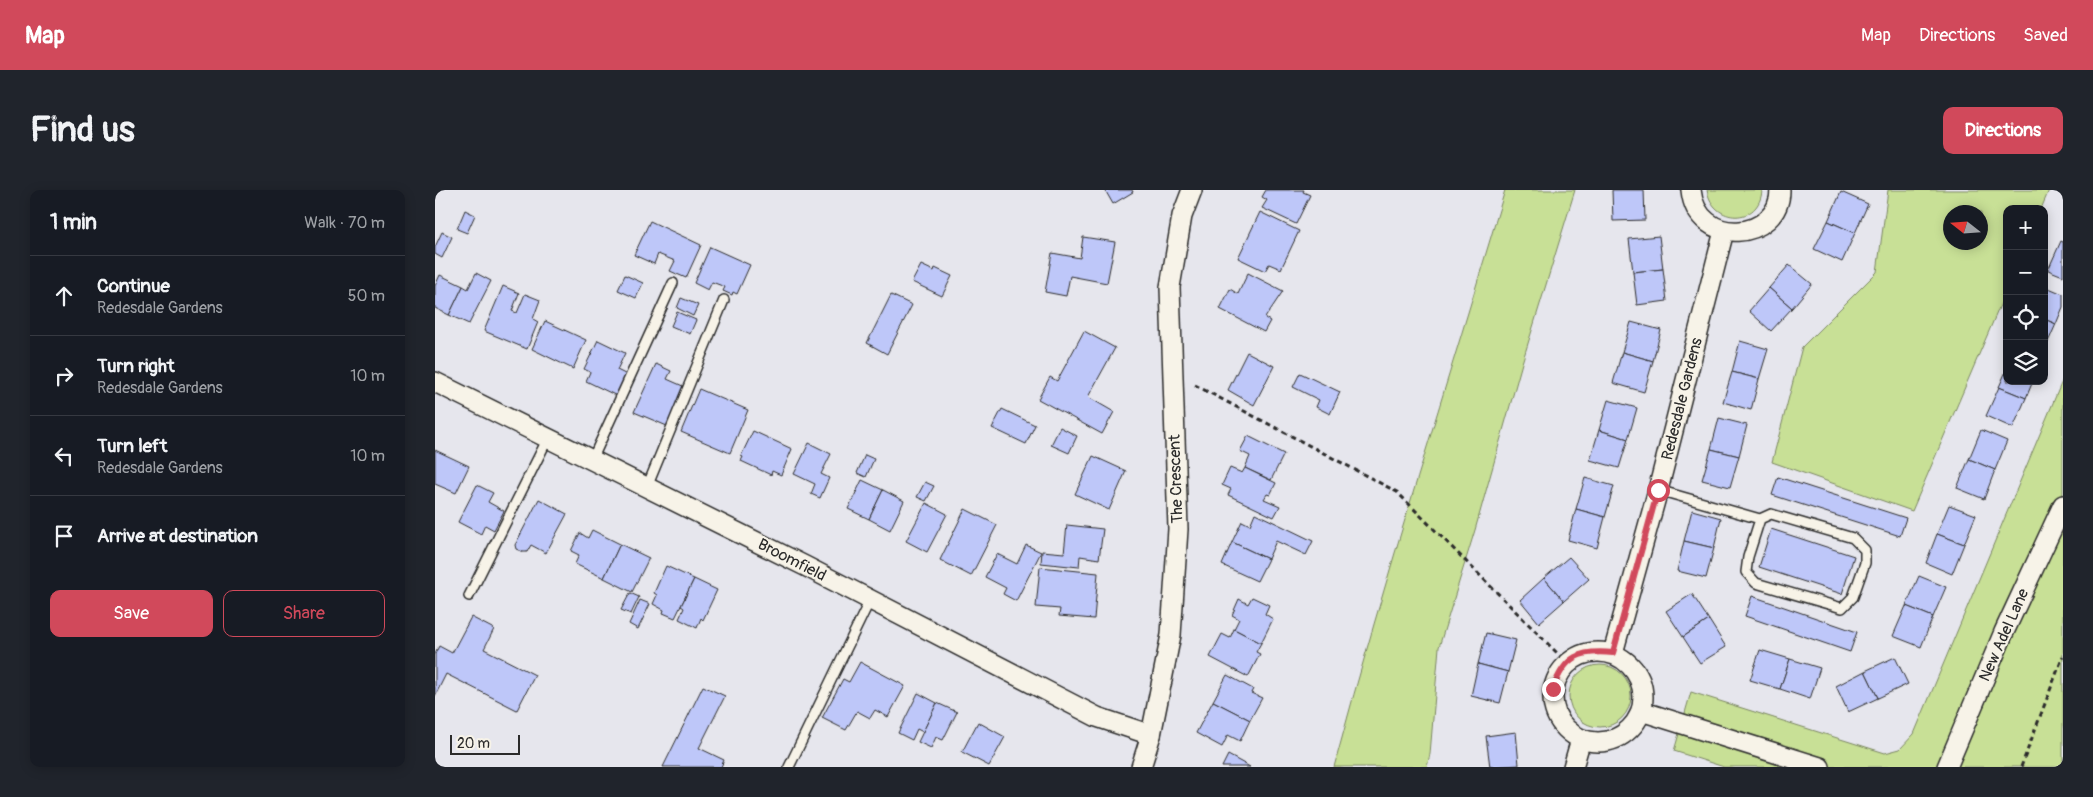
<!DOCTYPE html>
<html lang="en">
<head>
<meta charset="utf-8">
<style>
  :root { --surface:#171b24; --page:#20242c; --text:#f1f3f6; --muted:#9ea1a6; --line:#363941; --accent:#d1495b }
  body { margin:0; font-family:Pangolin,sans-serif; background:var(--page); color:var(--text) }
  .controls { position:absolute; right:15px; top:15px; display:grid; overflow:hidden; border-radius:10px; box-shadow:0 2px 12px #0003 }
  .controls button { width:45px; height:45px; display:grid; place-items:center; padding:0; border:0; border-bottom:1px solid var(--line); background:var(--surface); color:var(--text); font:25px sans-serif }
  .compass { position:absolute; left:1508px; top:15px; width:45px; height:45px; border-radius:50%; background:var(--surface); box-shadow:0 2px 12px #0003; rotate:287deg }
  .scale { position:absolute; left:15px; bottom:12px; width:70px; box-sizing:border-box; padding-left:5px; border:2px solid #2b2b2b; border-top:0; font-size:14px; line-height:18px; white-space:nowrap; color:#2b2b2b; -webkit-text-stroke:4px #f7f3e8; paint-order:stroke }
  .stop { position:absolute; width:15px; height:15px; margin:-11px; border:4px solid #d1495b; border-radius:50%; background:#fff }
  .stop.end { background:#d1495b; border-color:#fff; box-shadow:0 1px 5px #0008 }
  .list { margin:0; padding:0; list-style:none }
  h2 { display:flex; justify-content:space-between; align-items:center; height:65px; margin:0; padding:0 20px; font-size:21px }
  h2 small { font-size:16px; font-weight:400; color:var(--muted) }
  .list li { display:grid; grid-template-columns:32px 1fr auto; gap:15px; align-items:center; box-sizing:border-box; height:80px; padding:0 20px; border-top:1px solid var(--line) }
  .list b { display:block; font-size:19px; white-space:nowrap }
  .list p { margin:0; font-size:16px; white-space:nowrap; color:var(--muted) }
  .list em { font-size:16px; font-style:normal; color:var(--muted) }
  .actions { display:flex; gap:10px; padding:15px 20px }
  .actions a { flex:1; padding:11px 0; border:1px solid var(--accent); border-radius:10px; text-align:center; font-size:18px; color:var(--accent) }
  .actions .main { background:var(--accent); color:#fff }
  .icon { flex:none; width:28px; height:28px; fill:none; stroke:currentColor; stroke-width:2; stroke-linecap:round; stroke-linejoin:round }
  .map { position:relative; flex:none; width:1628px; height:577px; overflow:hidden; border-radius:10px }
  header { display:flex; align-items:center; gap:30px; box-sizing:border-box; height:70px; padding:0 25px; background:var(--accent); color:#fff }
  header strong { font-size:24px }
  nav { display:flex; gap:28px; margin-inline-start:auto; font-size:18px }
  .intro { display:flex; align-items:center; justify-content:space-between; box-sizing:border-box; height:120px; padding:0 30px }
  h1 { margin:0; font-size:35px }
  .button { padding:12px 22px; border-radius:10px; background:var(--accent); color:#fff; font-size:18px; font-weight:700 }
  main { display:flex; gap:30px; padding:0 30px }
  aside { flex:1; background:var(--surface); border-radius:10px; box-shadow:0 2px 12px #0003 }
  .map>svg:first-child { display:block }
  .green { fill:#c8e096; stroke:#7a8660; fill-rule:evenodd }
  .building { fill:#bec7f9; stroke:#2b2b2b }
  .lines { fill:none; stroke-linecap:round; stroke-linejoin:round }
  .lane-casing { stroke:#2b2b2b; stroke-width:12 }
  .street-casing { stroke:#2b2b2b; stroke-width:22 }
  .path { stroke:#2b2b2b; stroke-width:3; stroke-dasharray:5 4; stroke-linecap:butt }
  .lane { stroke:#f7f3e8; stroke-width:9 }
  .street { stroke:#f7f3e8; stroke-width:19 }
  .route { stroke:#d1495b; stroke-width:6 }
  .labels { text-anchor:middle; dominant-baseline:central; stroke-width:4; stroke-linejoin:round; paint-order:stroke }
  .street-label { font-size:16px; fill:#2b2b2b; stroke:#f7f3e8 }
</style>
</head>
<body>
<header>
<strong>Map</strong>
<nav><a>Map</a><a>Directions</a><a>Saved</a></nav>
</header>
<div class="intro"><h1>Find us</h1><a class="button">Directions</a></div>
<main>
<aside>
<h2>1 min<small>Walk · 70 m</small></h2>
<ul class="list">
<li><svg class="icon" aria-label="ahead" viewBox="0 0 24 24"><path d="M12 20V5M6 11l6-6 6 6"/></svg><div><b>Continue</b><p>Redesdale Gardens</p></div><em>50 m</em></li>
<li><svg class="icon" aria-label="right" viewBox="0 0 24 24"><path d="M7 20v-9h11M14 6l5 5-5 5"/></svg><div><b>Turn right</b><p>Redesdale Gardens</p></div><em>10 m</em></li>
<li><svg class="icon" aria-label="left" viewBox="0 0 24 24"><path d="M17 20v-9H6M10 6l-5 5 5 5"/></svg><div><b>Turn left</b><p>Redesdale Gardens</p></div><em>10 m</em></li>
<li><svg class="icon" aria-label="arrive" viewBox="0 0 24 24"><path d="M6 21V4h12l-3 4 3 4H6"/></svg><div><b>Arrive at destination</b></div></li>
</ul>
<div class="actions"><a class="main">Save</a><a>Share</a></div>
</aside>
<div class="map">
<svg width="1628" height="577" viewBox="0 0 1628 577">
  <rect width="100%" height="100%" fill="#e6e6ed"/>
  <filter id="ink" filterUnits="userSpaceOnUse"><feTurbulence type="fractalNoise" baseFrequency=".02" numOctaves="2"/><feDisplacementMap in="SourceGraphic" scale="10" xChannelSelector="R" yChannelSelector="G"/><feConvolveMatrix kernelMatrix="1 2 1 2 8 2 1 2 1" color-interpolation-filters="sRGB"/></filter>
  <g filter="url(#ink)">
    <g class="green">
      <path d="M1070 0H1140L1087 173 1040 340 1004 457 995 564 992 577H899C951 383 1013 192 1070 0Z"/>
      <path d="M1272 0H1327C1325 35 1278 35 1272 0Z"/>
      <path d="M1453 0H1614L1606 19H1572V99L1477 321 1337 272 1367 157 1442 82ZM1516 22H1546V52H1516Z"/>
      <path d="M1628 189V577H1289L1239 561 1256 502 1450 563 1465 559 1479 544Z"/>
      <circle cx="1165" cy="506" r="31"/>
    </g>
    <g class="building">
      <path d="M670 0H697L698 2 678 14Z"/>
      <path d="M831 0H869L868 2 875 5 861 34 827 18 832 10 827 7Z"/>
      <path d="M1177 0H1209L1210 30 1178 31Z"/>
      <path d="M1406 2 1433 14 1420 43 1393 31Z"/>
      <path d="M30 20 40 25 32 43 22 39Z"/>
      <path d="M825 22 864 41 846 79 834 74 830 81 803 68Z"/>
      <path d="M215 31 266 55 251 88 235 81 240 71 223 64 219 74 199 65Z"/>
      <path d="M1393 31 1420 43 1407 72 1379 59Z"/>
      <path d="M7 42 17 47 7 68 0 64V57Z"/>
      <path d="M1224 46 1228 79 1198 82 1194 49Z"/>
      <path d="M648 47 680 52 672 93 635 86 631 106 610 102 617 63 645 68Z"/>
      <path d="M1626 51 1628 52V86L1613 80Z"/>
      <path d="M275 57 315 75 302 104 298 102 297 105 288 101 290 97 277 92 273 100 259 93Z"/>
      <path d="M486 75 499 81 500 78 517 86 507 106 477 92Z"/>
      <path d="M1354 75 1377 94 1357 118 1334 98Z"/>
      <path d="M1228 79 1232 111 1202 115 1198 82Z"/>
      <path d="M41 83 56 91 34 134 14 125 28 96 33 99Z"/>
      <path d="M813 83 848 101 830 128 835 131 829 142 785 119 795 99 803 104Z"/>
      <path d="M5 85 28 96 14 125 0 118V96Z"/>
      <path d="M190 85 208 93 201 108 183 100Z"/>
      <path d="M68 96 84 103 77 121 82 123 90 104 105 110 98 129 103 132 92 159 49 141Z"/>
      <path d="M1609 96 1628 104V117L1621 134 1609 129Z"/>
      <path d="M1334 98 1357 118 1336 141 1314 121Z"/>
      <path d="M456 105 477 115 452 164 432 153Z"/>
      <path d="M246 108 263 115 258 126 242 118Z"/>
      <path d="M242 122 261 130 255 144 236 136Z"/>
      <path d="M1609 129 1621 134 1609 161Z"/>
      <path d="M110 131 151 150 138 179 97 159Z"/>
      <path d="M1196 132 1226 140 1218 171 1187 162Z"/>
      <path d="M649 141 680 158 653 207 679 222 667 244 603 209 615 187 622 191Z"/>
      <path d="M163 150 190 163 182 180 194 186 184 207 151 191 155 182 149 179Z"/>
      <path d="M1305 151 1333 159 1324 189 1297 182Z"/>
      <path d="M812 162 839 176 819 215 793 200Z"/>
      <path d="M1187 162 1218 171 1209 202 1178 193Z"/>
      <path d="M221 174 236 181 232 189 250 197 232 236 199 222Z"/>
      <path d="M1572 179V191H1598L1591 208 1564 197Z"/>
      <path d="M1297 182 1324 189 1316 220 1288 212Z"/>
      <path d="M865 183 905 202 895 224 881 217 884 210 858 197Z"/>
      <path d="M1564 197 1591 208 1578 238 1551 226Z"/>
      <path d="M264 199 313 220 295 263 246 242Z"/>
      <path d="M1173 210 1202 218 1193 249 1164 240Z"/>
      <path d="M567 219 600 235 591 254 557 238Z"/>
      <path d="M1284 228 1312 235 1304 266 1276 259Z"/>
      <path d="M625 237 642 246 634 263 616 255Z"/>
      <path d="M1164 240 1193 249 1184 278 1155 270Z"/>
      <path d="M1546 240 1572 251 1560 280 1534 269Z"/>
      <path d="M318 241 357 259 346 285 337 281 336 285 306 271 308 267 306 266Z"/>
      <path d="M813 246 849 264 836 290 810 278 815 266 805 261Z"/>
      <path d="M374 253 396 264 386 284 394 288 385 308 376 304 380 294 359 284Z"/>
      <path d="M1276 259 1304 266 1295 297 1267 290Z"/>
      <path d="M0 260 34 276 21 303 0 294Z"/>
      <path d="M430 265 439 269 431 287 422 283Z"/>
      <path d="M658 266 691 281 674 320 640 304Z"/>
      <path d="M1534 269 1560 280 1549 309 1522 298Z"/>
      <path d="M795 278 807 283 810 278 841 293 835 305 832 304 829 309 845 316 839 327 793 305 796 299 787 295Z"/>
      <path d="M1343 287 1471 328 1465 346 1337 305Z"/>
      <path d="M1150 288 1179 296 1170 327 1141 319Z"/>
      <path d="M427 290 448 300 434 329 413 319Z"/>
      <path d="M490 292 499 296 491 311 482 307Z"/>
      <path d="M42 295 58 303 53 312 69 321 59 340 50 335 46 344 23 332Z"/>
      <path d="M448 300 469 311 455 340 434 329Z"/>
      <path d="M104 309 132 324 111 363 96 355 92 362H88L81 359 80 355Z"/>
      <path d="M491 313 512 324 492 362 471 351Z"/>
      <path d="M1514 315 1541 325 1529 354 1502 344Z"/>
      <path d="M530 319 562 335 536 386 505 370Z"/>
      <path d="M1141 319 1170 327 1162 358 1133 350Z"/>
      <path d="M1257 320 1286 328 1279 358 1249 351Z"/>
      <path d="M820 323 878 351 871 365 841 351 833 369 797 352 807 331 815 335Z"/>
      <path d="M632 335 668 339 664 369 645 366 644 377 606 373 607 361 629 363Z"/>
      <path d="M1336 339 1419 366 1407 404 1324 377Z"/>
      <path d="M157 340 185 354 169 388 140 374 144 365 136 361 145 343 153 348Z"/>
      <path d="M1502 344 1529 354 1517 384 1491 373Z"/>
      <path d="M1249 351 1279 358 1271 388 1242 381Z"/>
      <path d="M797 352 833 369 822 391 787 375Z"/>
      <path d="M185 354 214 368 197 402 169 388Z"/>
      <path d="M591 355 606 362 581 411 568 404 571 398 550 387 562 364 582 374Z"/>
      <path d="M1134 367 1154 389 1129 411 1109 388Z"/>
      <path d="M231 376 259 389 240 428 228 423 229 420 218 414 222 405 219 403Z"/>
      <path d="M605 377 663 383 659 429 624 426 625 419 601 417Z"/>
      <path d="M1484 386 1511 397 1498 427 1471 416Z"/>
      <path d="M1109 388 1129 411 1104 433 1085 410Z"/>
      <path d="M259 389 282 400 268 430 266 428 262 438 244 429 249 418 246 416Z"/>
      <path d="M195 403 204 407 196 424 186 420Z"/>
      <path d="M1257 404 1274 430 1248 447 1231 421Z"/>
      <path d="M1317 406 1422 442 1415 462 1310 426Z"/>
      <path d="M817 407 834 415 830 424 838 429 826 453 799 439 804 429 797 425 804 409 813 414Z"/>
      <path d="M205 410 215 414 203 439 194 434Z"/>
      <path d="M1471 416 1498 427 1486 457 1458 446Z"/>
      <path d="M36 427 59 439 49 459 100 485 82 520 11 484 0 506V464L4 456 17 463Z"/>
      <path d="M1274 430 1291 457 1265 473 1248 447Z"/>
      <path d="M799 439 826 453 821 462 825 464 813 487 775 467 787 444 795 448Z"/>
      <path d="M1051 443 1081 450 1073 482 1043 474Z"/>
      <path d="M1325 460 1355 469 1345 499 1315 490Z"/>
      <path d="M1460 467 1473 494 1443 508 1430 481Z"/>
      <path d="M1355 469 1385 478 1375 509 1345 499Z"/>
      <path d="M425 472 470 496 453 527 440 520 435 528 422 521 411 540 387 528 408 489 414 492Z"/>
      <path d="M1043 474 1073 482 1065 513 1036 506Z"/>
      <path d="M1430 481 1443 508 1413 522 1401 496Z"/>
      <path d="M792 485 818 499 816 503 827 508 815 530 778 511Z"/>
      <path d="M268 496 290 506 264 558 289 570 286 577H228Z"/>
      <path d="M483 503 502 513 488 542 482 539 477 550 463 543Z"/>
      <path d="M778 511 815 530 805 551 793 545 787 557 761 543Z"/>
      <path d="M502 513 522 522 508 550 501 547 496 558 483 552Z"/>
      <path d="M543 532 570 547 554 576 527 562Z"/>
      <path d="M1081 542 1084 575 1055 577 1051 546Z"/>
      <path d="M793 565 815 577H787Z"/>
    </g>
    <g class="lines">
      <g class="lane-casing">
        <g id="lane">
          <path d="M157 270 238 93"/>
          <path d="M212 297 289 110"/>
          <path d="M1223 300 1325 329 1336 324 1418 348 1430 360V373L1418 407 1407 418 1321 393 1311 382 1313 367 1325 329"/>
          <path d="M34 406 113 248"/>
          <path d="M354 577 435 410"/>
        </g>
      </g>
      <g class="street-casing">
        <g id="street">
          <path d="M1256 0C1262 59 1345 51 1345 0"/>
          <path d="M0 192 370 376 662 527 716 545"/>
          <circle cx="1163" cy="507" r="45"/>
          <path d="M1178 463 1223 300 1289 41"/>
          <path d="M1206 521 1385 577"/>
          <path d="M706 577 716 545 736 445 743 339 735 97 747 26 757 0"/>
          <path d="M1138 577 1146 549"/>
          <path d="M1512 577 1569 442 1628 315"/>
        </g>
      </g>
      <g class="path">
        <path d="M760 195 962 302 1132 473"/>
        <path d="M1586 577 1628 466"/>
      </g>
      <use href="#lane" class="lane"/>
      <use href="#street" class="street"/>
    </g>
  </g>
  <g class="lines" filter="url(#ink)">
    <path class="route" d="M1118 499C1130 465 1145 460 1178 463L1223 300"/>
  </g>
  <g class="labels">
    <g class="street-label">
      <text transform="translate(1247 209) rotate(-76)">Redesdale Gardens</text>
      <text transform="translate(741 289) rotate(-92)">The Crescent</text>
      <text transform="translate(357 370) rotate(27)">Broomfield</text>
      <text transform="translate(1569 445) rotate(-66)">New Adel Lane</text>
    </g>
  </g>
</svg>
<div class="controls">
<button>+</button>
<button>−</button>
<button><svg class="icon" aria-label="locate" viewBox="0 0 24 24"><circle cx="12" cy="12" r="6"/><path d="M12 2v4M12 18v4M2 12h4M18 12h4"/></svg></button>
<button><svg class="icon" aria-label="layers" viewBox="0 0 24 24"><path d="M12 4l9 5-9 5-9-5zM3 14l9 5 9-5"/></svg></button>
</div>
<svg class="compass" viewBox="-18 -18 36 36"><path d="M0-13l5 13h-10z" fill="#e53935"/><path d="M0 13l5-13h-10z" fill="#9ea1a6"/></svg>
<div class="scale">20 m</div>
<div class="stop" style="left:1223px;top:300px"></div>
<div class="stop end" style="left:1118px;top:499px"></div>
</div>
</main>
</body>
</html>
